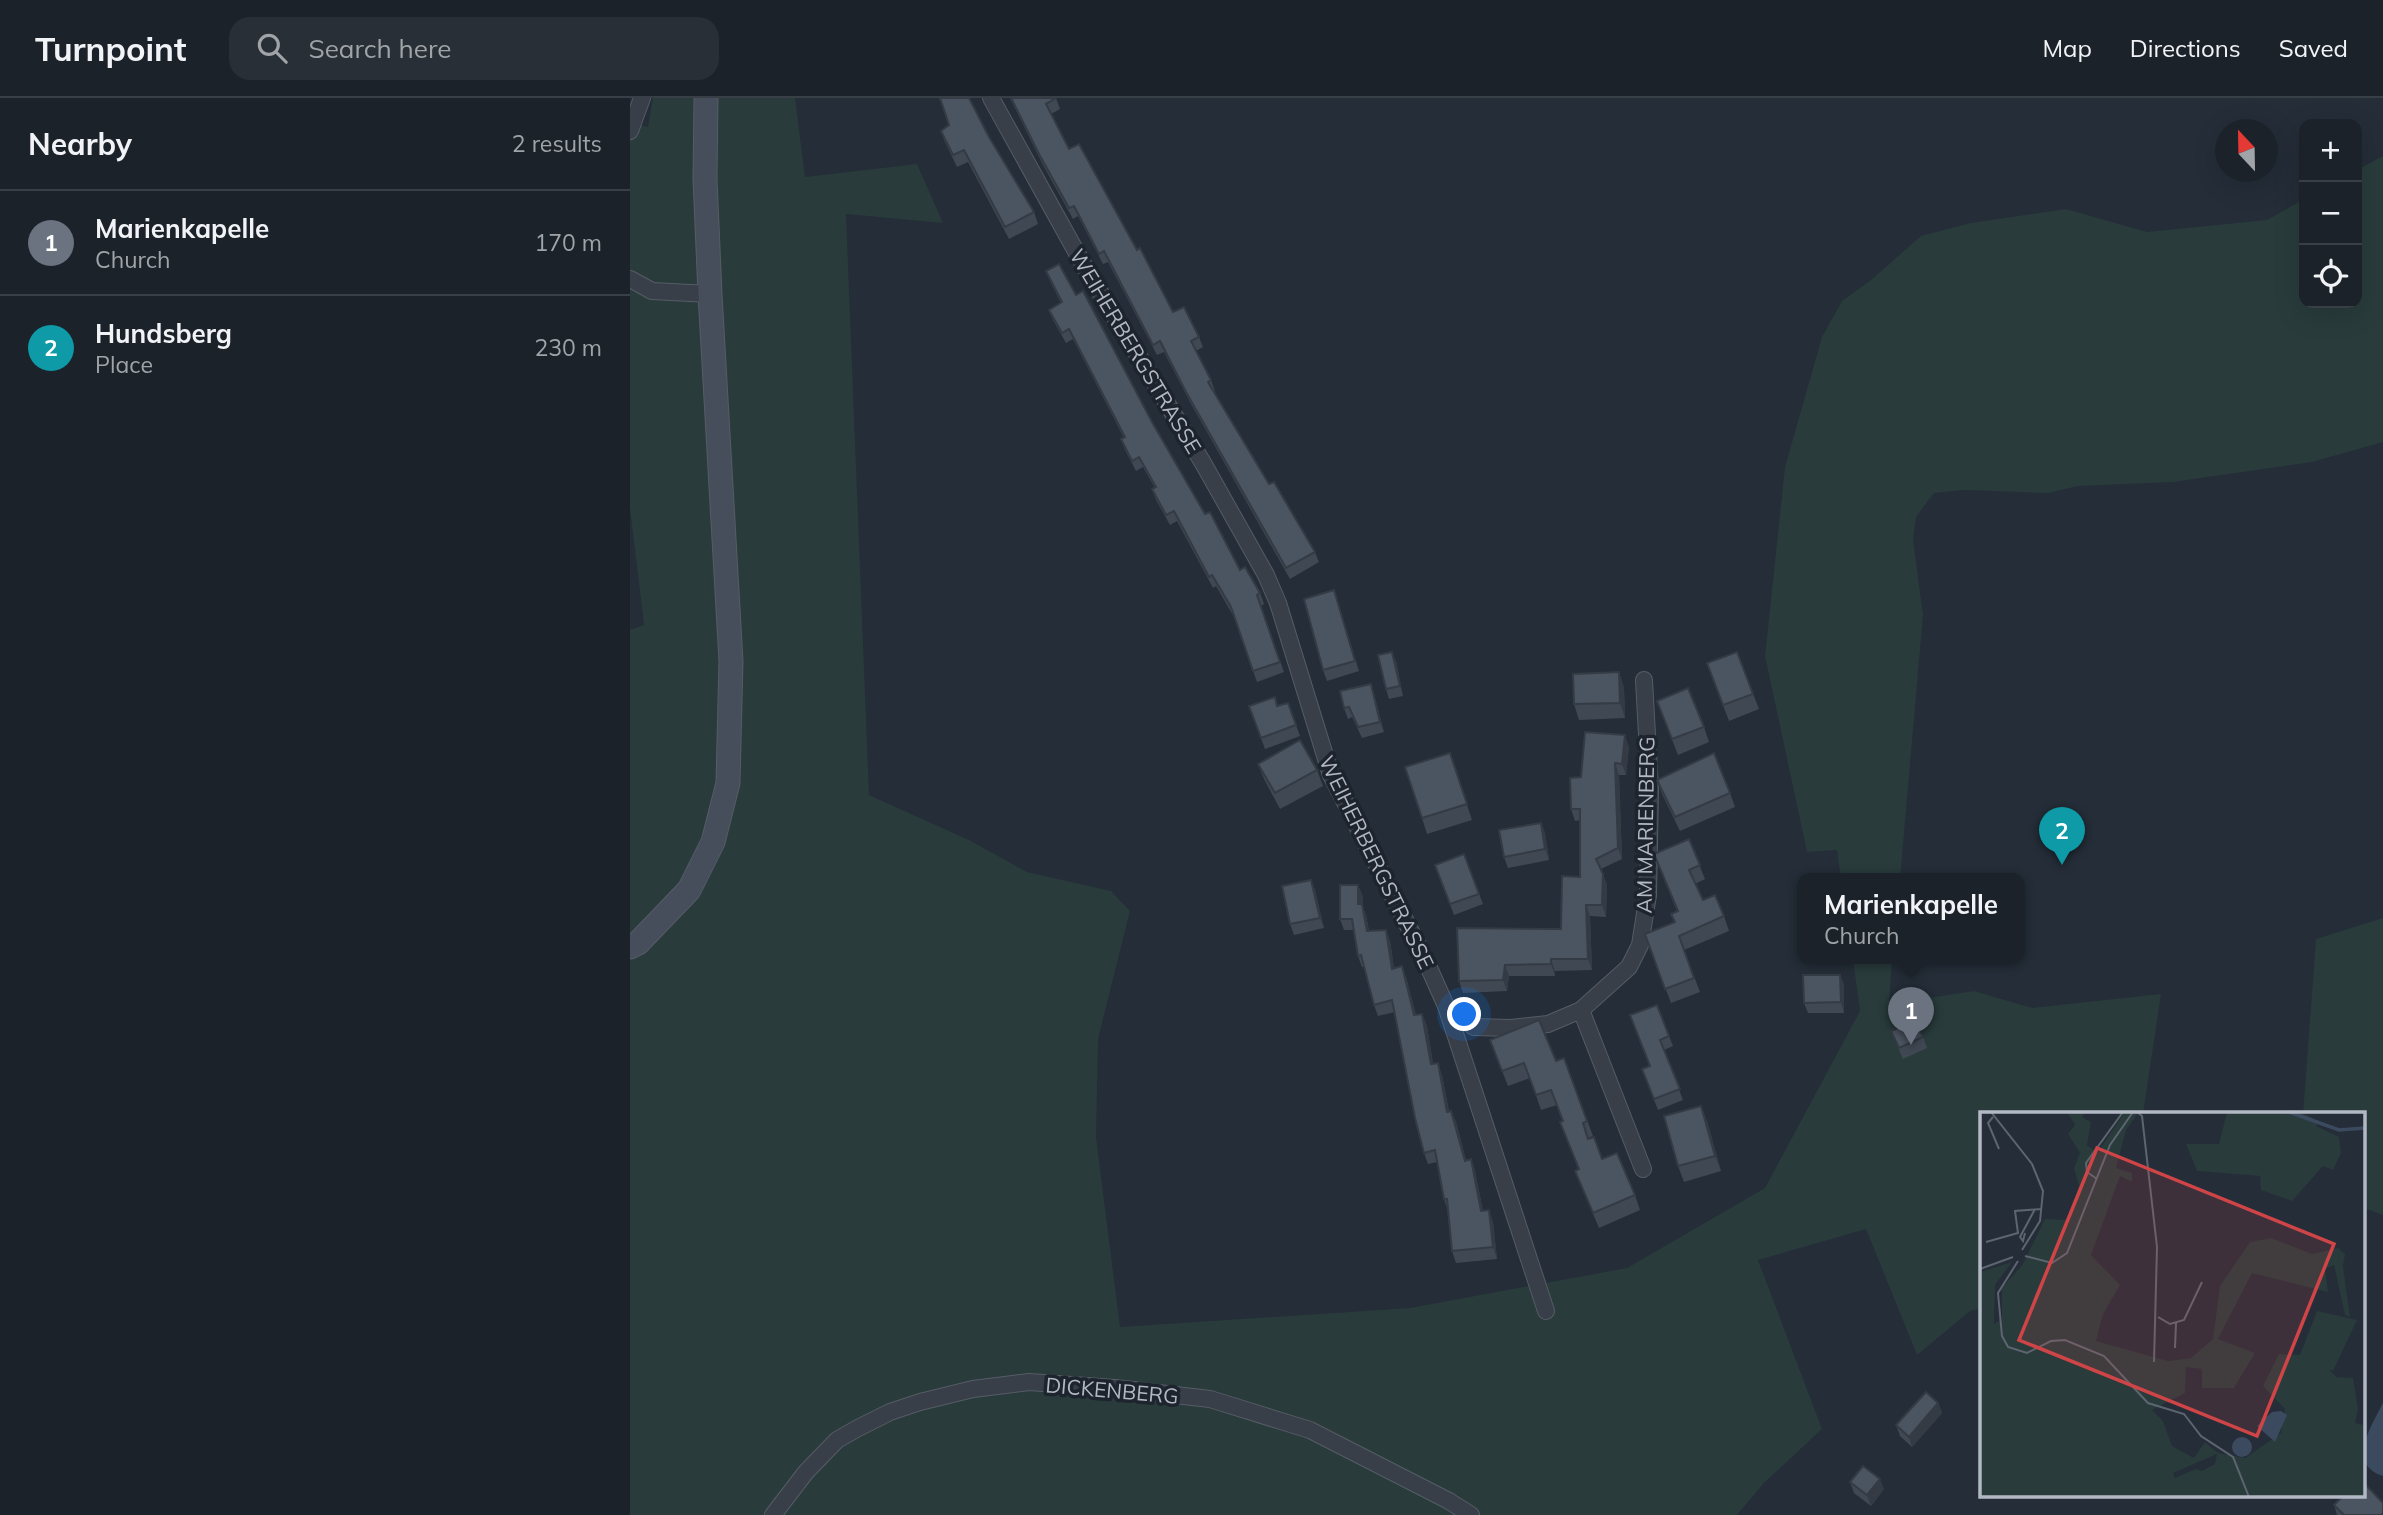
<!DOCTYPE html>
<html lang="en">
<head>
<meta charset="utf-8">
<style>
  :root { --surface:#1b222a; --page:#282f36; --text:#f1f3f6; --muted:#a0a4a8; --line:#393f47; --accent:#d93025 }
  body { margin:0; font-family:Mulish,sans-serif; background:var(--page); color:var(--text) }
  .controls { position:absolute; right:21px; top:21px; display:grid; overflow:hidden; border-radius:14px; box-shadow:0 7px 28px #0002 }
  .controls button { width:63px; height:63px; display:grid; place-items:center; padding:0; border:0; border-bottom:2px solid var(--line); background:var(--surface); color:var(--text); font:35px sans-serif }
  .compass { position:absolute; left:1585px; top:21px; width:63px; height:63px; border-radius:50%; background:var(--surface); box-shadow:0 7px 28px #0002; rotate:338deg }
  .you { position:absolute; left:835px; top:917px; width:24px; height:24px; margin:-18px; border:5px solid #fff; border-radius:50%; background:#1a73e8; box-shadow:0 0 0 10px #1a73e833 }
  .badge { display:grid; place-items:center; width:46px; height:46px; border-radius:50%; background:var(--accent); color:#fff; font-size:23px; font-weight:700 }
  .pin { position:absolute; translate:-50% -58px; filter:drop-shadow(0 2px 4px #0008) }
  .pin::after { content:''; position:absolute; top:37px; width:24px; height:21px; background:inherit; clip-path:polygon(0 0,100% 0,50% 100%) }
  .popup { position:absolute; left:1167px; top:775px; width:228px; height:91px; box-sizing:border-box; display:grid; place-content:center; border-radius:14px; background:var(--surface); filter:drop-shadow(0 2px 5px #0005); font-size:23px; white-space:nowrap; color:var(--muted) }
  .popup b { font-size:26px; color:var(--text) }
  .popup::after { content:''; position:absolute; left:50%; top:100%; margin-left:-14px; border:14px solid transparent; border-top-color:var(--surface) }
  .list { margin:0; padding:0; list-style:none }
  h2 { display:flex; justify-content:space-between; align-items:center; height:91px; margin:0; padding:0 28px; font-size:30px }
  h2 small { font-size:23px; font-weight:400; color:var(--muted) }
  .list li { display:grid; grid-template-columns:46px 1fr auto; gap:21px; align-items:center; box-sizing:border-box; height:105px; padding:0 28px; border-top:2px solid var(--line) }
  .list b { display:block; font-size:26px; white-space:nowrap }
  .list p { margin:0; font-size:23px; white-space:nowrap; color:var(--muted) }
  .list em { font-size:23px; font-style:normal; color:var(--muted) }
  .icon { flex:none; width:38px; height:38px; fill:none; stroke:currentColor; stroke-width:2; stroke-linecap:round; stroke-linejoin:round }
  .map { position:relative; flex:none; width:1753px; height:1417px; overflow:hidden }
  header { display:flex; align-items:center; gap:42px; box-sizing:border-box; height:98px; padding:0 35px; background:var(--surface); border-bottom:2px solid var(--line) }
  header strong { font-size:33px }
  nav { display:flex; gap:38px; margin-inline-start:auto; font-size:24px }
  .search { width:490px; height:63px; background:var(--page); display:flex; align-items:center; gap:18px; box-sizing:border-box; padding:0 24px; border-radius:21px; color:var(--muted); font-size:26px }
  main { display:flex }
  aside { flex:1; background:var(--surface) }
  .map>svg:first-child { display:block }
  .green { fill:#293b3b }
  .water { fill:#3c4a60 }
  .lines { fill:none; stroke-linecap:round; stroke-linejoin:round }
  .street-casing { stroke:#565c66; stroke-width:18 }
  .secondary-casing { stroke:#565c66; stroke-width:25 }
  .street { stroke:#383f49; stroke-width:16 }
  .secondary { stroke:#464e5b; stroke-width:23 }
  .wall { fill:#404853 }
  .shaded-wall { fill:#343b44 }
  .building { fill:#4b5461; stroke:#343b44; stroke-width:2 }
  .labels { text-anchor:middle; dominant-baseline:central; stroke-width:7; stroke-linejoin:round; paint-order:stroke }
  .street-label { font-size:21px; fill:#b3b9c4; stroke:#1d242d }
  .inset-river { fill:none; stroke:#3c4a60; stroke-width:3.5 }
  .inset-road { fill:none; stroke:#5d6570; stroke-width:2 }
  .view { fill:#cf4547; fill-opacity:0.15; stroke:#cf4547; stroke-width:3.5 }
  .inset-edge { fill:none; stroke:#b3b9c4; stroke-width:3.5 }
</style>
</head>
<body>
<header>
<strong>Turnpoint</strong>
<div class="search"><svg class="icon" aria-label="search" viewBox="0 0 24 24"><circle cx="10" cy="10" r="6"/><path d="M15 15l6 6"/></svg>Search here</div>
<nav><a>Map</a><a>Directions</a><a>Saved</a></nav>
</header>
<main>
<aside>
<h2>Nearby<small>2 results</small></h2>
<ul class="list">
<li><span class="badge" style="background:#6b7280">1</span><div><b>Marienkapelle</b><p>Church</p></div><em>170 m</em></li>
<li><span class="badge" style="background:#0f9aa8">2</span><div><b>Hundsberg</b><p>Place</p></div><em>230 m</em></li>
</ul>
</aside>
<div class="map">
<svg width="1753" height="1417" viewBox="0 0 1753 1417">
  <rect width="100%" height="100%" fill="#242d38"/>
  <g class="green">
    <path d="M23 0H165L175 79 287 66 313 125 216 116 239 697 339 742 397 774 481 793 500 813 468 941 466 1039 490 1229 780 1210 997 1170 1135 1090 1230 913 1223 861H1262L1259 906 1344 893 1402 910 1531 896 1513 1016H1352V1210L1340 1213 1287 1257 1236 1131 1128 1162 1192 1331 1134 1385 1107 1417H0V532L14 527 0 410V25L18 29Z"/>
    <path d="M1753 58V344L1682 364 1543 384 1448 388 1418 395 1335 392 1304 395 1286 419 1283 441 1293 517 1270 781H1211L1207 752 1177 754 1135 558 1155 369 1192 239 1212 203 1241 182 1291 138 1341 125 1436 111 1517 134 1637 122 1674 101V205H1727V72Z"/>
    <path d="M1753 820V1117L1734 1110V1016H1673L1686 841Z"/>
  </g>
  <path class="water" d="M1753 1305V1378C1716 1366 1742 1327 1753 1305Z"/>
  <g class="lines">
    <g class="street-casing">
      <g id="street">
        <path d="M361 0 453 166 573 365 636 477 648 505 701 677 795 861 816 908 916 1213"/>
        <path d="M0 33 12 0"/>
        <path d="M0 181 22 193 80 196"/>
        <path d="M816 908 844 929 881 930 918 926 951 912 999 869 1010 847 1018 797 1020 691 1014 582"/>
        <path d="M951 912 1013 1071"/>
        <path d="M143 1417 176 1374 207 1342 228 1330 260 1314 290 1304 343 1291 399 1284 485 1290 580 1301 680 1332 819 1403 841 1417"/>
      </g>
    </g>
    <g class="secondary-casing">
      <path id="secondary" d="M0 849 8 845 59 792 83 744 98 685 101 563 80 196 75 81 76 0"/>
    </g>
    <use href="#street" class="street"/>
    <use href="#secondary" class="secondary"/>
  </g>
  <g class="wall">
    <path d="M309 0H339L359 39 404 114 408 126 379 141 338 64 327 69 315 44 311 33 319 27 314 10Z"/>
    <path d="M380 0H426L430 11 421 16 439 51 507 152 543 214 569 239 573 249 566 253 581 282 585 293H584L639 386 685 454 689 464 660 481 560 304 534 254 527 257 478 164 473 166 448 118 443 121 413 67Z"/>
    <path d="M416 173 446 197 575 416 610 472 630 495 634 506 631 508 654 574 627 584 604 519 586 488 583 490 547 423 540 427 526 402 522 391 525 390 513 369 506 373 495 352 491 341 494 340 443 241 436 245 423 222 419 212 431 205 420 183Z"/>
    <path d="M704 492 729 573 697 583 693 572Z"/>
    <path d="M1107 554 1129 611 1099 623 1077 565Z"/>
    <path d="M766 563 773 598 759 601 756 591Z"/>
    <path d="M989 574 994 590 995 620 949 622 944 606Z"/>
    <path d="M744 596 754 634 732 640 722 619 718 621 714 610Z"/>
    <path d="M1027 603 1074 629 1079 644 1048 657Z"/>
    <path d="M658 605 670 638 635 651 619 608H648Z"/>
    <path d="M999 649 996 677H989L992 761 971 771 977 787 976 819 960 818 962 872 925 873V878H879L877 893 833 895 829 883 931 831 950 779V722L945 723 941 711 951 679Z"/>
    <path d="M820 655 842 722 797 736 792 720Z"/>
    <path d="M628 666 687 672 693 688 650 711 634 681Z"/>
    <path d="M1027 682 1100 695 1105 709 1050 733 1032 696Z"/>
    <path d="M911 725 915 735 919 762 878 770 874 759Z"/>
    <path d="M1059 741 1075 781 1065 786 1073 802 1094 818 1099 833 1054 852 1070 894 1041 905 1015 836 1044 824 1041 816 1047 813 1024 756Z"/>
    <path d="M834 756 853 806 824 817 805 767Z"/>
    <path d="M681 782 685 792 694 830 664 837 660 826Z"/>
    <path d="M728 787 733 799 732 807 736 817 739 833 756 832 760 843 764 870 776 879 786 917 792 916 797 928 803 966 812 977 819 1013 826 1024 836 1062 841 1061 845 1073 853 1113 863 1124 867 1161 826 1165 822 1153 817 1110 814 1101 807 1064 798 1066 794 1055 765 914 748 918 744 907 734 869H732L728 858 724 832H714L710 821Z"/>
    <path d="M1210 877 1214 887V915H1178L1174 905Z"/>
    <path d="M1027 907 1043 948 1034 952 1053 1002 1028 1012 1012 971 1020 968Z"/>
    <path d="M1261 933 1293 939 1297 950 1273 961Z"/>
    <path d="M860 942 926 963 934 960 963 1038 958 1040 972 1061 1005 1097 1010 1112 969 1130 945 1073 948 1071 927 1007 911 1012 900 980 878 988Z"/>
    <path d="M1077 1023 1091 1073 1054 1084 1048 1068Z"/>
    <path d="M1308 1305 1312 1315 1282 1349 1270 1338 1266 1327Z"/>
    <path d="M1220 1384 1254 1391 1241 1408 1224 1395Z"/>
    <path d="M1704 1407 1753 1417H1707Z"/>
  </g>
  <g class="shaded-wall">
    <path d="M762 554 766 563 773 598 770 588Z"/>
    <path d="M989 574 994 590 995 620 990 605Z"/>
    <path d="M741 586 744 596 754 634 750 624Z"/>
    <path d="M995 637 999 649 996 677 992 666Z"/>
    <path d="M985 665 989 677 992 761 988 750Z"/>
    <path d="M911 725 915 735 919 762 915 751Z"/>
    <path d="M973 776 977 787 976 819 972 807Z"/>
    <path d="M681 782 685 792 694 830 690 820Z"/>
    <path d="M728 787 733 799 732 807 736 817 741 844 728 806Z"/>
    <path d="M956 807 960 818 962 872 958 861Z"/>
    <path d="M756 832 760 843 766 882 762 871Z"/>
    <path d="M921 861 925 873V878L921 866Z"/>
    <path d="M875 867 879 878 877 893 873 882Z"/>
    <path d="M772 868 776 879 789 929 784 917Z"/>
    <path d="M1210 877 1214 887V915L1211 904Z"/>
    <path d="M792 916 797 928 805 978 801 966Z"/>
    <path d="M808 965 812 977 821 1025 817 1014Z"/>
    <path d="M1071 1008 1077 1023 1091 1073 1085 1058Z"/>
    <path d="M821 1013 826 1024 839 1074 835 1063Z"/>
    <path d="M841 1061 845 1073 855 1124 851 1113Z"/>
    <path d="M859 1112 863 1124 867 1161 863 1149Z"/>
    <path d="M1308 1305 1312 1315 1282 1349 1279 1339Z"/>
    <path d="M1250 1381 1254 1391 1241 1408 1237 1397Z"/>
  </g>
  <g class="building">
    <path d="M310 0H339L359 39 404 114 375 129 334 52 323 57 311 33 319 27Z"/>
    <path d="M381 0H426L416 6 439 51 449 46 507 152 510 150 543 214 554 209 569 239 561 243 581 282 578 284 639 386 644 384 685 454 656 470 556 294 530 243 523 247 474 153 469 156 444 108 439 110 409 56Z"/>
    <path d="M429 166 446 197 453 193 522 324 575 416 580 414 610 472 615 469 630 495 627 497 650 564 623 573 601 509 582 477 579 479 544 413 536 417 522 391 526 389 509 359 502 363 491 341 495 339 439 231 432 235 419 212 432 204 416 173Z"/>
    <path d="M704 492 725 563 693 572 674 501Z"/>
    <path d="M762 554 770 588 756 591 748 557Z"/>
    <path d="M1107 554 1123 596 1093 607 1077 565Z"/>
    <path d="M989 574 990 605 944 606 943 576Z"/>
    <path d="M741 586 750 624 728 629 719 609 714 610 710 593Z"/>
    <path d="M1058 590 1074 629 1042 641 1027 603Z"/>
    <path d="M645 599 647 608 658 605 666 627 631 640 619 608Z"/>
    <path d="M955 634 995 637 992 666 985 665 988 750 966 761 973 776 972 807H956L958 861H921V866L875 867 873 882 829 883 827 830 931 831 932 778 950 779V711H941L940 680 951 679Z"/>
    <path d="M670 642 687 672 645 695 628 666Z"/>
    <path d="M820 655 837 706 792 720 775 669Z"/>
    <path d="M1084 655 1100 695 1045 719 1027 682Z"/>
    <path d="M911 725 915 751 874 759 869 732Z"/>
    <path d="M1059 741 1070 767 1059 772 1073 802 1085 797 1094 818 1049 838 1064 880 1035 891 1015 836 1045 824 1041 816 1048 813 1024 756Z"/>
    <path d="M834 756 849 796 820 806 805 767Z"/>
    <path d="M681 782 690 820 660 826 652 788Z"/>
    <path d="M710 787H728V806H732L737 833 756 832 762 871 772 868 784 917 792 916 801 966 808 965 817 1014 821 1013 835 1063 841 1061 851 1113 859 1112 863 1149 822 1153 817 1101H814L805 1052 794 1055 785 1020 762 902 744 907 731 857 728 858 722 821H710Z"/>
    <path d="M1173 877H1210L1211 904 1174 905Z"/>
    <path d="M1027 907 1039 938 1030 942 1050 991 1024 1001 1012 971 1020 968 1000 917Z"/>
    <path d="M909 922 926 963 934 960 957 1023 953 1025 958 1041 964 1039 972 1061 987 1055 1005 1097 963 1115 945 1073 949 1071 930 1024 933 1023 921 992 906 997 894 965 872 973 860 942Z"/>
    <path d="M1285 922 1293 939 1269 950 1261 933Z"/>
    <path d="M1071 1008 1085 1058 1048 1068 1034 1018Z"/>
    <path d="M1296 1294 1308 1305 1279 1339 1266 1327Z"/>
    <path d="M1233 1368 1250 1381 1237 1397 1220 1384Z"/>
    <path d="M1734 1385 1753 1405V1415L1751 1417H1714L1704 1407 1713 1398H1734Z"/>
  </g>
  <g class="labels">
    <g class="street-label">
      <text transform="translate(506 253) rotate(59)">WEIHERBERGSTRASSE</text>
      <text transform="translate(1015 727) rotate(-89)">AM MARIENBERG</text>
      <text transform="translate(747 764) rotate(64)">WEIHERBERGSTRASSE</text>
      <text transform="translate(482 1292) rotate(5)">DICKENBERG</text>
    </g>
  </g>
  <g transform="translate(1350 1014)">
    <rect width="385" height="385" fill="#242d38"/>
    <path d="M87 0H105L102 5 111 10 107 33 117 41 145 0H159L146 18 136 56 152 61V70L140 64 111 143 140 173 123 202 116 229 188 249 211 246 233 227 240 174 270 130 291 126 332 142 358 136 365 142 363 154 370 205 365 203 354 153 345 157 348 180 272 161 238 227 275 241 254 276H222V257L206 255 205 281 172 298 183 309 192 334 214 346 225 330 238 341 265 346 301 321 305 297 283 274 299 242 320 243 337 199 377 208 353 259 349 257 356 265 373 266 378 297 375 311 385 313V385H0V160L32 150 15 173 14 212 22 207V176L43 152 65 107 90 108 99 74 94 56 100 41 88 22 95 13ZM237 342 235 352 222 359 216 357 195 366 193 361ZM247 0H321L340 10 336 14 359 25 361 41 353 58 343 54 312 89 281 78 280 64 217 59 206 32H239Z" fill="#293b3b" fill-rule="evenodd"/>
    <path d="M301 299 307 303 295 330 277 314 292 300ZM252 335a10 10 0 1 1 20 0a10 10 0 1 1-20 0Z" fill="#3c4a60"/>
    <path class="inset-river" d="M309 0 359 18 385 16"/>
    <path class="inset-road" d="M11 0 52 52 63 79 60 109 42 138M157 0 162 4 177 135 174 250M13 5 8 11 19 37M117 67 107 60 106 51 143 0M45 121 43 129 40 125 55 97M6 130 38 121 35 99 61 97M45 144 72 151 87 141 130 33 153 0M38 149 18 181 22 224 28 235 47 241 71 229 85 228 124 244 168 291 204 302 221 324 253 345 269 385M0 157 33 145M178 205 190 212 204 208 222 170M195 236 196 211"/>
    <path class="view" d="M117 36 354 132 277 324 39 228Z"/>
    <rect width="385" height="385" class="inset-edge"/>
  </g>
</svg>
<div class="controls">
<button>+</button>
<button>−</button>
<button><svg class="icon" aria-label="locate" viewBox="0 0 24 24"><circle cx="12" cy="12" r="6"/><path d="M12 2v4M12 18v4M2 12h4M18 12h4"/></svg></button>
</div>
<svg class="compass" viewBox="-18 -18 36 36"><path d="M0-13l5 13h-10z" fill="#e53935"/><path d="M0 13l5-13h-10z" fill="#a0a4a8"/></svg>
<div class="you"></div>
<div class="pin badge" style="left:1281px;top:947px;background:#6b7280">1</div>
<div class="popup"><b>Marienkapelle</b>Church</div>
<div class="pin badge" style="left:1432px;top:767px;background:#0f9aa8">2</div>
</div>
</main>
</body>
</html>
